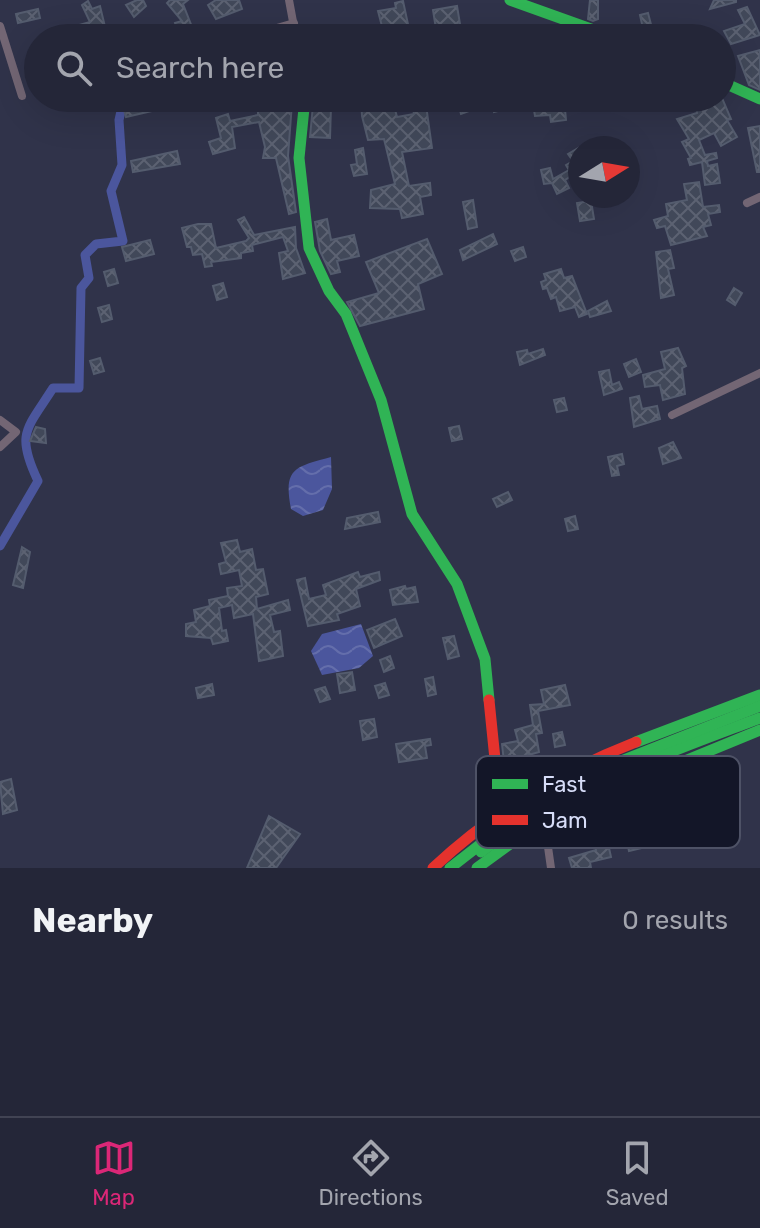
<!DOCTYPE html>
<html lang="en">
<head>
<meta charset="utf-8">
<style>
  :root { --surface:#242638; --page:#303243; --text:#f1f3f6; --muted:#a3a5ae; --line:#414353; --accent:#db2777 }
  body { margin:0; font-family:Rubik,sans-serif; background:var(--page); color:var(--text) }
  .compass { position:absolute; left:568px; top:136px; width:72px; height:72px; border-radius:50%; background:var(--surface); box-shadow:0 8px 32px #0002; rotate:79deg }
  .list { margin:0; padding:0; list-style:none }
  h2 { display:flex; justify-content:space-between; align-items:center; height:104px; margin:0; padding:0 32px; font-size:34px }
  h2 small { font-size:26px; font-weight:400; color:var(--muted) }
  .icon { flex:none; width:44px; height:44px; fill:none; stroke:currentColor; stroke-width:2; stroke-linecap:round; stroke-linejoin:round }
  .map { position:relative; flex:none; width:760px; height:868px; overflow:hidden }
  .search { position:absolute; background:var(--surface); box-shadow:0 8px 32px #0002; left:24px; right:24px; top:24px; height:88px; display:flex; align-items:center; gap:20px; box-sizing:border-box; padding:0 28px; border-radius:44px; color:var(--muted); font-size:30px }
  .sheet { height:248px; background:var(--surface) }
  nav { display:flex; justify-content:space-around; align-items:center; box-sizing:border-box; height:112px; border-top:2px solid var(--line); background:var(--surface); font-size:22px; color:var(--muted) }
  nav a { display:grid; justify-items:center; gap:4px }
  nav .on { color:var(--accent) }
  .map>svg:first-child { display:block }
  .water { fill:url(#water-waves) }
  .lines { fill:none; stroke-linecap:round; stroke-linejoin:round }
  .canal { stroke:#4b569d; stroke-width:9 }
  .building { fill:url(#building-cross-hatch); stroke:#545c6e; stroke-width:2 }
  .street { stroke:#736674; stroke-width:8 }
  .fast { stroke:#30b455; stroke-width:11 }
  .jam { stroke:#e5322d; stroke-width:11 }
  .key { fill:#131628; stroke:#4e5266; stroke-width:2 }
  .key-label { font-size:22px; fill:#d7ddf8 }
</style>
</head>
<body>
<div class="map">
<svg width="760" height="868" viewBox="0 0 760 868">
  <defs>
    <pattern id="water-waves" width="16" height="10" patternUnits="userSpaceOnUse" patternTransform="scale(2)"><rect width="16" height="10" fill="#4b569d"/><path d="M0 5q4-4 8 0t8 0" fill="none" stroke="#646eab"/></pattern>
    <pattern id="building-cross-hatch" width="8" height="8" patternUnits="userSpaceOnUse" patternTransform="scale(2)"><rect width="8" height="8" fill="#414859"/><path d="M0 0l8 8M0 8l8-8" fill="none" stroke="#5c6272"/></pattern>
  </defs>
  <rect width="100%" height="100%" fill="#30334a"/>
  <g class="water">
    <path d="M331 457 332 489 323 510 303 516 291 509C283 468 295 467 331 457Z"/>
    <path d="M361 624 373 656 359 668 322 675 311 651 322 634Z"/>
  </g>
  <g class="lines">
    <path class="canal" d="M0 546 38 481C15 433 27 429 53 388H79L81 288 89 278 85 255 96 244 123 241 111 191 122 165 119 120 124 98"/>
  </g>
  <g class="building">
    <path d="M137 0H143L146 6 134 17 126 5Z"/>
    <path d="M170 0H188L183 4 192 27 177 30 175 23 182 21 167 3Z"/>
    <path d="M216 0H239L242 9 216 19 208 5Z"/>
    <path d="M590 0H598V19L593 21 588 19Z"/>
    <path d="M714 0H736V2L710 9Z"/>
    <path d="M88 1 92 9 100 6 106 31 94 33 95 38H80L76 26 90 22 82 5Z"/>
    <path d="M403 1 409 29 384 34 378 11 396 8 395 3Z"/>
    <path d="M457 6 460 24 443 28 445 36 409 38 408 31 436 29 433 10Z"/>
    <path d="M747 7 760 35 731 44 724 31 745 24 738 10Z"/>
    <path d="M38 9 40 18 18 23 16 14Z"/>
    <path d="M648 13 654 36 645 38 640 15Z"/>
    <path d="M760 50V90L749 85 738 56Z"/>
    <path d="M149 98 152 111 126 117 124 110 136 107 134 99Z"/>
    <path d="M192 98H205L207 106 186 110 183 101Z"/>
    <path d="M377 98H392L397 117 414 114 411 98H425L432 148 402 152 409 186 430 183 431 195 420 197 423 214 402 218 400 209 370 208 371 190 395 184 384 139 368 140 362 116 361 99Z"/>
    <path d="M457 98H475L477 108 461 114Z"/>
    <path d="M512 98 514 107 494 112 491 99Z"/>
    <path d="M696 98H722L731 119 727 120 737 137 721 146 714 133 699 140 705 155 716 153 717 158 707 161 708 166 717 164 720 183 705 185 702 162 690 165 688 159 691 158 682 142 689 139 677 119 697 113Z"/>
    <path d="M564 99 566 120 551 122 550 115 535 116 534 110 550 108Z"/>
    <path d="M273 102 292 103 288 156 296 212 289 214 276 158H263L265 147 259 122 232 127 235 148 213 154 209 142 221 138 216 118 228 114 230 121 258 115V111L275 110Z"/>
    <path d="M313 105 331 107 330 138 310 137Z"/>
    <path d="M760 126V172H757L748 128Z"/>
    <path d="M580 147 577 164 580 171 565 180 569 188 557 194 552 183 544 184 541 170 550 168 553 179 569 170 566 165 573 161 568 154Z"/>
    <path d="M363 148 367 174 354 176 351 165 357 164 355 150Z"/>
    <path d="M177 151 180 164 133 172 131 161Z"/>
    <path d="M699 182 703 207 719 205 720 212 708 214 711 225 703 227 707 236 671 245 665 226 657 228 654 220 668 216 666 204 687 200 684 184Z"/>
    <path d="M473 200 477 227 468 229 463 202Z"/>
    <path d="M591 201 594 219 580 221 577 203Z"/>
    <path d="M244 217 254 235 295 227 296 248 305 273 283 279 279 253 288 251 283 237 252 245 253 251 241 253V258L211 262 212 266 205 267 202 254 193 255 191 247H187L182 228 198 224H211L216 248 246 241 249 238 238 220Z"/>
    <path d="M327 219 331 240 354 235 359 256 337 261 340 272 331 274 320 251 315 222Z"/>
    <path d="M493 234 497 244 463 260 460 250Z"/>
    <path d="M427 239 442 274 418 284 424 309 360 326 347 302 379 293 366 262Z"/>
    <path d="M150 240 154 254 126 261 122 247Z"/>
    <path d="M523 247 526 257 515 261 511 251Z"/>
    <path d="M670 250 674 268 668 269 674 295 661 298 656 252Z"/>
    <path d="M114 269 118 283 108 286 104 272Z"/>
    <path d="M561 269 564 278 572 276 587 314 579 317 575 307 560 311 556 297 551 299 547 288 543 289 541 282 546 280 544 274Z"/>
    <path d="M223 283 227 297 217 300 213 286Z"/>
    <path d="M734 288 742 293 735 305 727 300Z"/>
    <path d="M607 301 611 311 590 317 588 311Z"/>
    <path d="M109 305 112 319 102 322 98 308Z"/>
    <path d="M678 348 686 366 682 368 685 394 663 400 660 385 645 387 643 375 665 369 661 352Z"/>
    <path d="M543 349 545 355 520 365 517 352 527 350 528 354Z"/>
    <path d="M100 358 104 371 94 374 90 361Z"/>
    <path d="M636 359 641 372 629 377 624 364Z"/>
    <path d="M609 370 612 385 619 382 622 389 604 395 599 372Z"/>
    <path d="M639 396 642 409 657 406 660 419 634 427 630 398Z"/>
    <path d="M564 398 567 410 557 412 554 400Z"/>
    <path d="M459 426 462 439 452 441 449 428Z"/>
    <path d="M36 427 45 429 46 443 30 441Z"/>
    <path d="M673 442 681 458 663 464 659 448Z"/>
    <path d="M622 454 624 464 617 466 619 475 612 476 608 457Z"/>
    <path d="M508 492 512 500 497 507 493 499Z"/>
    <path d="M378 512 380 522 345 529 347 518Z"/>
    <path d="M575 516 578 529 568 531 565 519Z"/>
    <path d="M237 540 240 552 252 549 256 570 263 569 268 594 256 597 257 609 288 600 290 610 270 615 274 632 280 631 283 656 259 661 253 614 234 618 232 605 219 608 222 631 226 630 228 641 213 644 211 638 186 636V624L196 622 194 610 210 606 209 600 228 596 227 588 242 586 239 570 221 574 219 564 226 562 221 543Z"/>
    <path d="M22 547 30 552 23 588 13 585Z"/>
    <path d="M358 572 360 577 379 572 380 580 356 589 360 606 337 614 339 620 308 626 297 580 305 578 309 599 326 595 323 585Z"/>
    <path d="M405 586 406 589 415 587 418 602 393 605 390 590Z"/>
    <path d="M395 619 402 636 374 648 367 630Z"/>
    <path d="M454 636 459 656 448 659 443 638Z"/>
    <path d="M390 656 394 668 384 672 380 660Z"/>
    <path d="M352 672 355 690 340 693 337 674Z"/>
    <path d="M433 677 436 694 428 696 425 679Z"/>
    <path d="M385 683 389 695 379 698 375 686Z"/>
    <path d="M212 684 214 695 198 698 196 688Z"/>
    <path d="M565 685 570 705 538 711 542 733 536 734 539 752 504 762 502 744 518 741 515 730 533 725 530 705 544 704 541 690Z"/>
    <path d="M325 687 330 699 320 702 315 690Z"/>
    <path d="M374 719 377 737 363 740 360 721Z"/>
    <path d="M562 732 565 745 555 747 553 734Z"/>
    <path d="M430 739 431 745 425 746 427 758 399 762 396 744Z"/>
    <path d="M11 779 17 810 3 814 0 782Z"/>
    <path d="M269 816 300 834 276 868H247Z"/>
    <path d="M647 832 650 846 629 851 626 837Z"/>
    <path d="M607 839 611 857 590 862 591 868H572L569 858 596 850 594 842Z"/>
  </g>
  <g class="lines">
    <g class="street">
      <path d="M289 0 296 38"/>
      <path d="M0 26 22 96"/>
      <path d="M242 38 294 23"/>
      <path d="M747 203 760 197"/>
      <path d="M672 415 760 373"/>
      <path d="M0 420 16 432 0 447"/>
      <path d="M544 819 551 868"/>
    </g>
    <g class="fast">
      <path d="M510 0 616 38"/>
      <path d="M722 82 760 99"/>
      <path d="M305 98 299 158 309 248 329 291 346 314 381 400 412 514 457 584 485 659 489 700"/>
      <path d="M636 742 760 695"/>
      <path d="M481 852C565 788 662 755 760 718"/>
      <path d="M450 868 536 801 616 763 760 706"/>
      <path d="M477 868 544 819 760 730"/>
    </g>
    <g class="jam">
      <path d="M489 700 496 769 528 781 533 790"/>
      <path d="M433 868C493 812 559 772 636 742"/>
    </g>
  </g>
  <rect x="476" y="756" width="264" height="92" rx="12" class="key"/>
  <rect x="492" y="779" width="36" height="10" fill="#30b455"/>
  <rect x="492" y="815" width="36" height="10" fill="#e5322d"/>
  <g class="key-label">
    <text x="542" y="792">Fast</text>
    <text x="542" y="828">Jam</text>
  </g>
</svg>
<svg class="compass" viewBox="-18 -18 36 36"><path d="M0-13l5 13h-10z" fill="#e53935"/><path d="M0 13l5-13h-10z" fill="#a3a5ae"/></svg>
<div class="search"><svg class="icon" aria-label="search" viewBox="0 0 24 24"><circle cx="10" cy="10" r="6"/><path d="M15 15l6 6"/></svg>Search here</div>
</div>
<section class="sheet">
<h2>Nearby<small>0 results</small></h2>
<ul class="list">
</ul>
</section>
<nav>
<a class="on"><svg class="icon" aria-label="map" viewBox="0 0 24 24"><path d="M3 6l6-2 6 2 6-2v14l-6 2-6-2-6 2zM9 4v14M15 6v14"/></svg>Map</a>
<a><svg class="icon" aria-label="directions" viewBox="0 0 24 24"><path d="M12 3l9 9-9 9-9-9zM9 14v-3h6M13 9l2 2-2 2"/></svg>Directions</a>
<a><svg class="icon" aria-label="saved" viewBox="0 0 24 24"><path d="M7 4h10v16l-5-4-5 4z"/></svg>Saved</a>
</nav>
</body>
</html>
